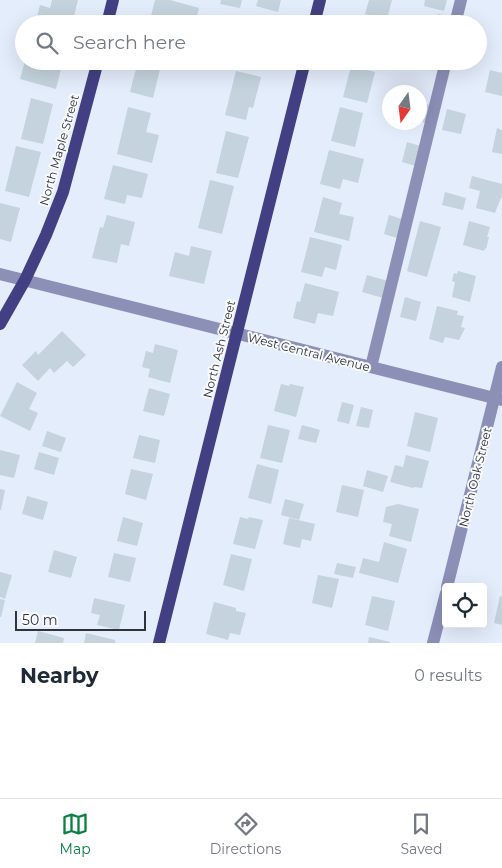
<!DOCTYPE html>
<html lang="en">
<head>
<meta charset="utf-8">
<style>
  :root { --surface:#fff; --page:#f6f6f7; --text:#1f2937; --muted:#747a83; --line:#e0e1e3; --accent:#0b8043 }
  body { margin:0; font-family:Montserrat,sans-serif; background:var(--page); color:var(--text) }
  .controls { position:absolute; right:15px; bottom:15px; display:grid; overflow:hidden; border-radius:5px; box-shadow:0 5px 20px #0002 }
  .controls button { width:45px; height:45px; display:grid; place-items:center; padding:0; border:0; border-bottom:1px solid var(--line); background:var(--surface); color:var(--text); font:25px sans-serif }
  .compass { position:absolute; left:382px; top:85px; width:45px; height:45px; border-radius:50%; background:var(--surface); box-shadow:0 5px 20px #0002; rotate:194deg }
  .scale { position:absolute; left:15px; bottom:12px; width:131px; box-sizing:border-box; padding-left:5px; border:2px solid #303439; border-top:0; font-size:14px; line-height:18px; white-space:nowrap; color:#303439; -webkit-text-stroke:4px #f8fafd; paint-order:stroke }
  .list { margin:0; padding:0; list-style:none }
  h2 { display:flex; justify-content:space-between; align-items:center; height:65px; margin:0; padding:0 20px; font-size:21px }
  h2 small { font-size:16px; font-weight:400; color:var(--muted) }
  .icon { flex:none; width:28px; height:28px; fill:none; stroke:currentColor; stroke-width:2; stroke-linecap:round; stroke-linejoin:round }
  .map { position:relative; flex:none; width:502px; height:643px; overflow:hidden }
  .search { position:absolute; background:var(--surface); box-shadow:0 5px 20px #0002; left:15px; right:15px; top:15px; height:55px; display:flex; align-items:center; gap:12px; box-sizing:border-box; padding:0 18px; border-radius:28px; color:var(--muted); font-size:19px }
  .sheet { height:155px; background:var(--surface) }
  nav { display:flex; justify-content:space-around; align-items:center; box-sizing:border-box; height:70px; border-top:1px solid var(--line); background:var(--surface); font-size:14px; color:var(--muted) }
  nav a { display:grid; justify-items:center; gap:2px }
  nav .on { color:var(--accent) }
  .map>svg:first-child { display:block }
  .building { fill:#c4d3dd }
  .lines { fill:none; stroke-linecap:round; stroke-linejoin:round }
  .minor { stroke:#8c8fb6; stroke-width:12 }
  .major { stroke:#424083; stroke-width:12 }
  .labels { text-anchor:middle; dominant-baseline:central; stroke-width:4; stroke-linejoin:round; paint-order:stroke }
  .street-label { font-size:12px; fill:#303439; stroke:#f8fafd }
</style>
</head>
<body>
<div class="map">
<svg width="502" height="643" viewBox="0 0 502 643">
  <rect width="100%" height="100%" fill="#e4edfc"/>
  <g class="building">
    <path d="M52 0H78L72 24H46L36 21 40 5 50 8Z"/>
    <path d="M155 0H170L199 8 195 24 176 20 175 24H149Z"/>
    <path d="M221 0H242L240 8 220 4Z"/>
    <path d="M258 0H281L278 12 256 6Z"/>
    <path d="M369 0H392L387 19 365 14Z"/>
    <path d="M425 0H447L444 11 424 6Z"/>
    <path d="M438 14 449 16 447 24H436Z"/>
    <path d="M254 16 275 22V24H252Z"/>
    <path d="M25 61H63L56 89 20 79Z"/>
    <path d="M138 61H162L153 98 130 92Z"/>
    <path d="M351 66 375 72 367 103 343 97Z"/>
    <path d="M490 70 502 73V96L485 92Z"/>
    <path d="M236 71 261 77 253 108 249 107 246 120 225 115Z"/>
    <path d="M31 98 53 104 43 144 21 139Z"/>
    <path d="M420 102 433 106 428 124 420 121Z"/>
    <path d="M128 107 151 113 146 132 159 135 152 163 117 154Z"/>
    <path d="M340 107 363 113 355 147 331 141Z"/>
    <path d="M447 109 466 114 461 134 442 130Z"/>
    <path d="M497 128 502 130V154L492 152Z"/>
    <path d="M226 131 249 137 238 178 216 173Z"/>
    <path d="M407 142 424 147 419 167 402 162Z"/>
    <path d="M16 146 41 152 29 197 5 191Z"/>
    <path d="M329 150 364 159 358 183 343 179 340 189 320 184Z"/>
    <path d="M113 165 148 174 142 198 127 195 125 204 104 199Z"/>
    <path d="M472 176 502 184V195L495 213 476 208 480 191 469 188Z"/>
    <path d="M210 180 234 186 222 234 198 228Z"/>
    <path d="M445 192 466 198 463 210 442 205Z"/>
    <path d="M323 197 342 203 339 214 354 217 349 241 314 232Z"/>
    <path d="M0 203 20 208 11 242 0 239Z"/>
    <path d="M107 215 135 222 129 246 121 244 117 263 92 258 100 227 103 228Z"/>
    <path d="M389 215 402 219 397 238 384 234Z"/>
    <path d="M420 221 441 227 427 277 407 271Z"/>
    <path d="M469 221 490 227 487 237H489L486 249 485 248 484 251 463 245Z"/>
    <path d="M310 237 342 245 336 270 325 267 322 277 301 272Z"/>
    <path d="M191 246 212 251 204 284 169 276 175 252 189 256Z"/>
    <path d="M458 271 476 276 470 302 452 297 455 282 452 281 454 273 457 274Z"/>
    <path d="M367 275 388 281 383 298 362 292Z"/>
    <path d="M305 283 339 292 333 316 318 313 315 324 293 318 297 301 300 302Z"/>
    <path d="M405 297 421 302 416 321 400 317Z"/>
    <path d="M437 306 458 311 457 315 464 316 461 327 465 328 459 340 445 337 443 343 429 339Z"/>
    <path d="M62 331 86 355 73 367 67 361 54 373 50 368 38 381 22 365 36 351 38 355Z"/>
    <path d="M155 344 178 350 170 383 148 377 150 369 142 367 146 351 153 353Z"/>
    <path d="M17 382 37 393 29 409 38 413 30 431 0 416Z"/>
    <path d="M281 384 289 386 290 384 304 387 296 417 274 411Z"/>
    <path d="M149 388 170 394 164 416 143 411Z"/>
    <path d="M342 402 354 405 349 424 337 421Z"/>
    <path d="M361 407 373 410 369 428 356 426Z"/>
    <path d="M415 412 438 418 430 452 407 446Z"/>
    <path d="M268 425 290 430 282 463 260 458Z"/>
    <path d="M302 425 320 430 316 443 298 439Z"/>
    <path d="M47 431 66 438 61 452 42 446Z"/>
    <path d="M139 435 160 440 155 463 133 458Z"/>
    <path d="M0 450 20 455 14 478 0 475Z"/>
    <path d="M39 452 59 458 54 475 34 469Z"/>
    <path d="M406 455 429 461 422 488 414 487 413 488 390 482 395 465 403 467Z"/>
    <path d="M257 464 279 470 271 504 248 498Z"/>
    <path d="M131 469 153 474 146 500 125 494Z"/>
    <path d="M367 470 388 476 383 492 363 486Z"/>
    <path d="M342 485 364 490 358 517 336 512Z"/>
    <path d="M0 489 5 490 1 510H0Z"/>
    <path d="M27 496 48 502 43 520 22 514Z"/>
    <path d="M285 499 304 504 299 520 281 515Z"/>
    <path d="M398 504 419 509 411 542 389 536 392 524 383 522 386 507Z"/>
    <path d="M123 517 143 523 137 546 117 541Z"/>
    <path d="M240 517 248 519 249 517 263 520 255 549 233 544Z"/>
    <path d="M289 518 315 524 311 541 302 539 300 548 283 544Z"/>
    <path d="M384 542 407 549 398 583 359 573 363 558 379 562Z"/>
    <path d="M54 550 77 557 71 578 48 572Z"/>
    <path d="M114 553 136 558 130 582 108 577Z"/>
    <path d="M231 554 252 559 244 591 223 585Z"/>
    <path d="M337 563 356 567 353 578 334 574Z"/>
    <path d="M0 572 12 575 5 599 0 597Z"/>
    <path d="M318 575 339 579 332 608 312 603Z"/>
    <path d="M372 596 395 601 388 631 365 625Z"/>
    <path d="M500 596 502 597V625L494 623Z"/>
    <path d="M94 598 125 605 119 630 97 625 100 615 91 613Z"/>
    <path d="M0 599 5 600 1 617H0Z"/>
    <path d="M214 602 236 608V611L246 613 240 635 230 633 228 640 206 634Z"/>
    <path d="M38 631 64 638 63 643H35Z"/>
    <path d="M86 633 115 640V643H84Z"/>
    <path d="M369 637 390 642V643H368Z"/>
  </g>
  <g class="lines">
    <g class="minor">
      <path d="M455 24 461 0"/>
      <path d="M0 274 502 400"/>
      <path d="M371 367 446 61"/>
      <path d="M447 587 502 367"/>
      <path d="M433 643 446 593"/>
    </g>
    <g class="major">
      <path d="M107 24 113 0"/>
      <path d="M314 24 320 0"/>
      <path d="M0 324 25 280 46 235 63 192 98 61"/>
      <path d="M159 643 305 61"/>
    </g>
  </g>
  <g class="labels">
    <g class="street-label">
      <text transform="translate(59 150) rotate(-74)">North Maple Street</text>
      <text transform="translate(219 349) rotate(-76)">North Ash Street</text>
      <text transform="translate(309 352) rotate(14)">West Central Avenue</text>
      <text transform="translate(475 477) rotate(-76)">North Oak Street</text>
    </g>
  </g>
</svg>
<div class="controls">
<button><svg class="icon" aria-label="locate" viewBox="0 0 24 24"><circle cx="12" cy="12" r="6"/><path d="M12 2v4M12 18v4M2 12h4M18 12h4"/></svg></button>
</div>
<svg class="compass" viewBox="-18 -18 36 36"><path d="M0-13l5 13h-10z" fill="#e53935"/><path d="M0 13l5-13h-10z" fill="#747a83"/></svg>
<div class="scale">50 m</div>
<div class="search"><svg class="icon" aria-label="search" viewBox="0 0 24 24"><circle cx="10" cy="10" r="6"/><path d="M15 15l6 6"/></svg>Search here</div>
</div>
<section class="sheet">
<h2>Nearby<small>0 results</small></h2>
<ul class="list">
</ul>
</section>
<nav>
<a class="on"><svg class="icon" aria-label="map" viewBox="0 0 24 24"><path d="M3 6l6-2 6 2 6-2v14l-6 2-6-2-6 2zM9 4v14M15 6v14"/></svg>Map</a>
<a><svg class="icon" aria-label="directions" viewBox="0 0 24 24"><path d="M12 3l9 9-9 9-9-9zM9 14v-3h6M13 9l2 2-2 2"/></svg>Directions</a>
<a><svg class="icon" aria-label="saved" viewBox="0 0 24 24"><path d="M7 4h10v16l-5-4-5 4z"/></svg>Saved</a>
</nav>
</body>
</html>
